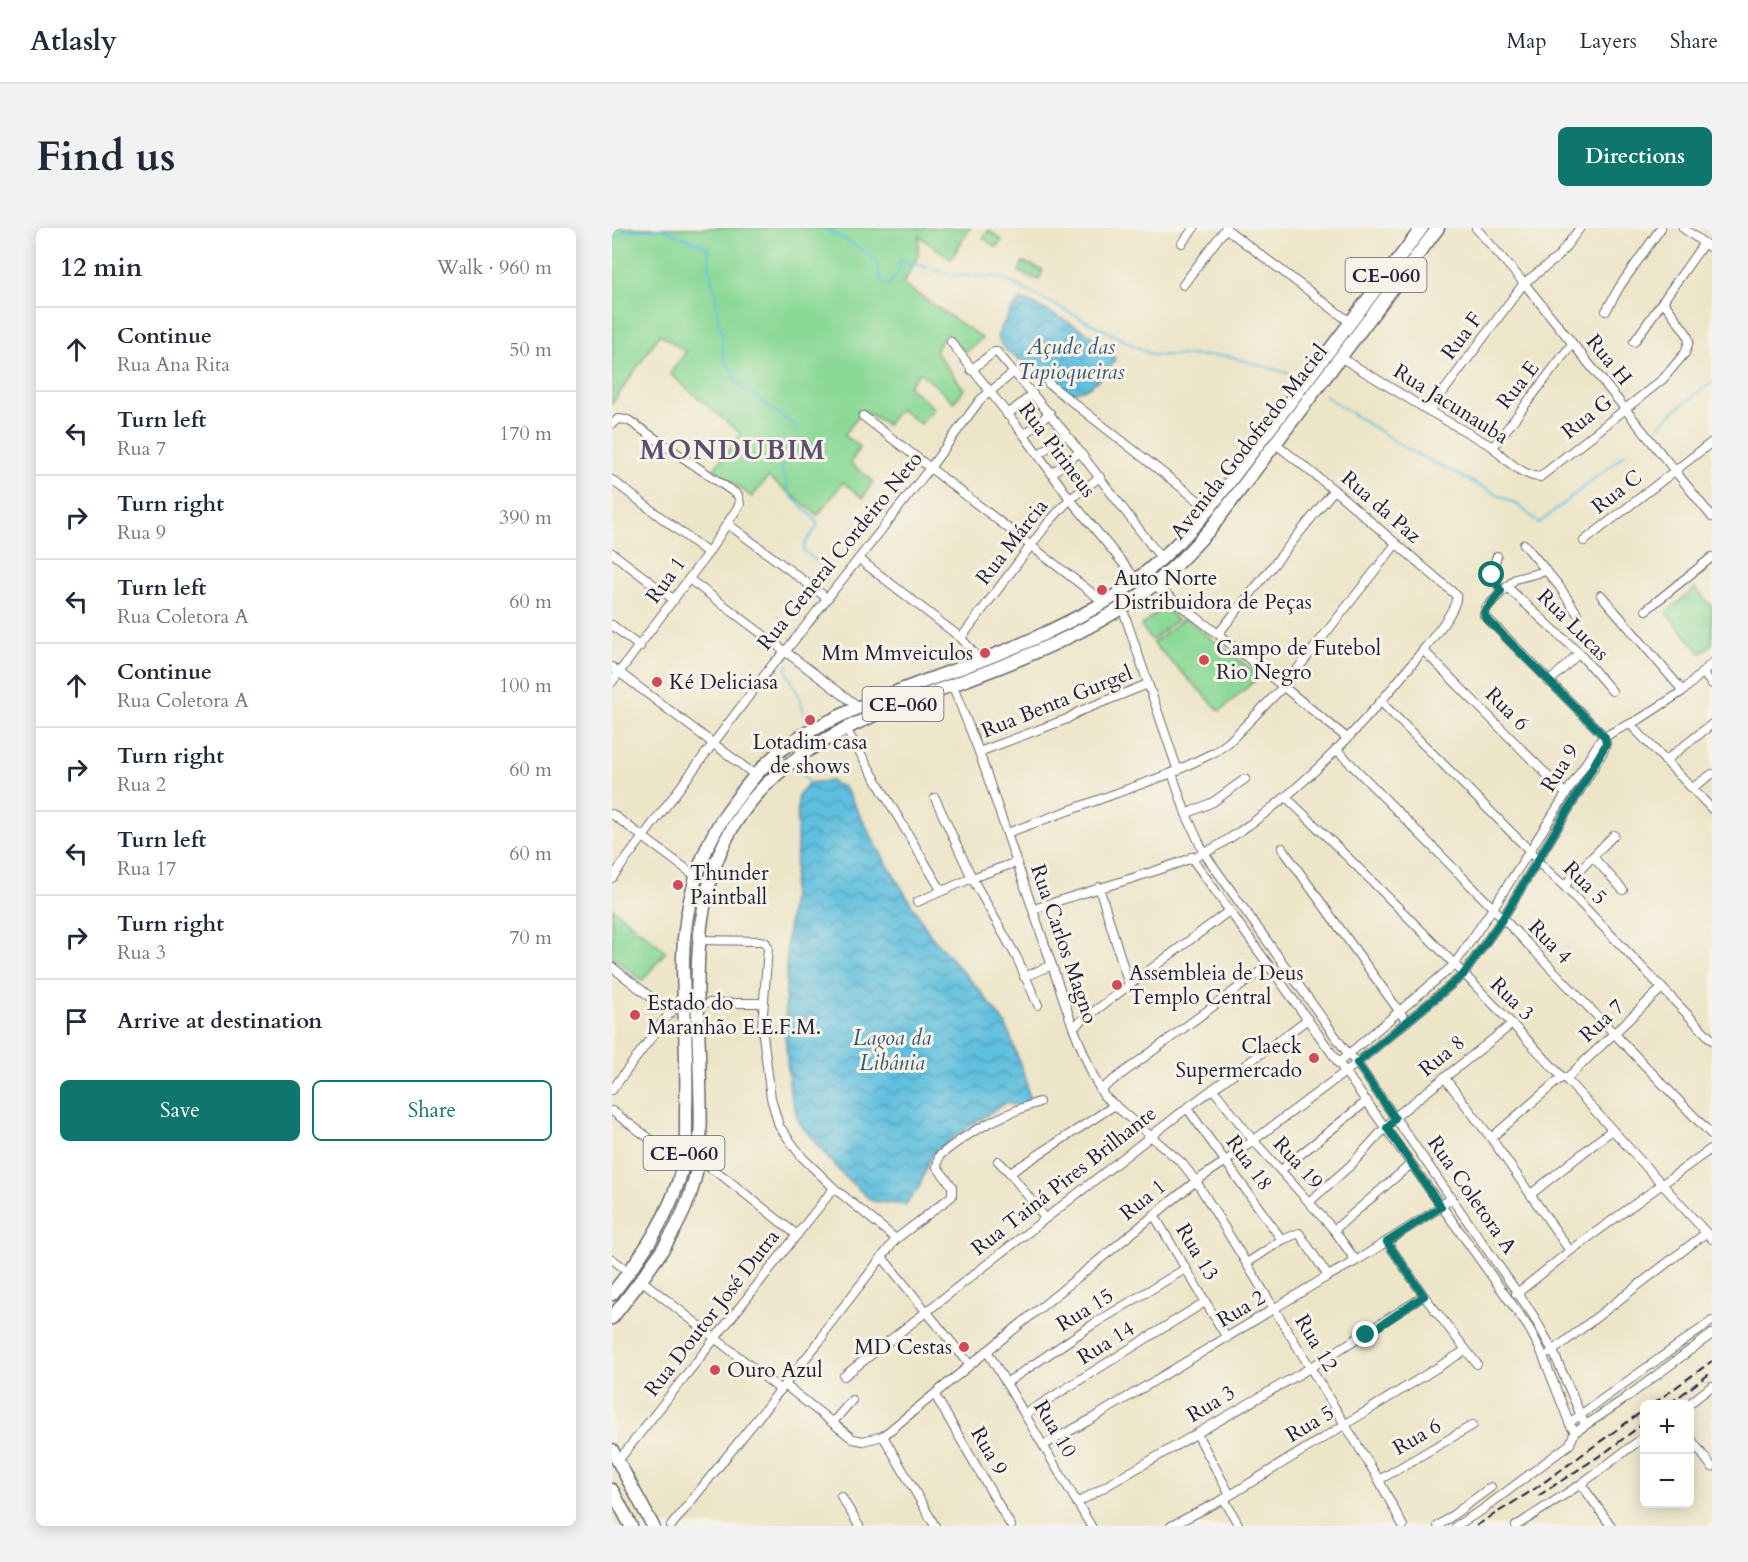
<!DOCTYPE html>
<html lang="en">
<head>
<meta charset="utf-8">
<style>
  :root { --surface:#fff; --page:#f2f2f3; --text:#1f2937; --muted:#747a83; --line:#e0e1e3; --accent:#0f766e }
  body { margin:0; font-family:Cardo,serif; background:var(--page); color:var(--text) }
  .controls { position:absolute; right:18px; bottom:18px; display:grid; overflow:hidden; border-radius:9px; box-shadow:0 3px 15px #0003 }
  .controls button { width:54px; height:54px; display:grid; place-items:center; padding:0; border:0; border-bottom:2px solid var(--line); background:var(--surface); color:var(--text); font:30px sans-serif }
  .stop { position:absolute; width:18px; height:18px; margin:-14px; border:4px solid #0f766e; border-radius:50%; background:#fff }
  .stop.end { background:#0f766e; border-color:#fff; box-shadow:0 2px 6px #0008 }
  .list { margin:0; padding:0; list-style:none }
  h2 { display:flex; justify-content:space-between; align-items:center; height:78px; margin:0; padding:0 24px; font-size:26px }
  h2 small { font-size:20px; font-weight:400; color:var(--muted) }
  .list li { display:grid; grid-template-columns:39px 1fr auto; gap:18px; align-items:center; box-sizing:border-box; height:84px; padding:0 24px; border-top:2px solid var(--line) }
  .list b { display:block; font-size:22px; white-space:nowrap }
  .list p { margin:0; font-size:20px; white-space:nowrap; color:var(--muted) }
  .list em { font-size:20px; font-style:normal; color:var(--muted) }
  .actions { display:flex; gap:12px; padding:18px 24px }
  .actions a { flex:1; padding:14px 0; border:2px solid var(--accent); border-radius:9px; text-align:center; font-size:21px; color:var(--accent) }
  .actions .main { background:var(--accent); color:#fff }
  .icon { flex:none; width:33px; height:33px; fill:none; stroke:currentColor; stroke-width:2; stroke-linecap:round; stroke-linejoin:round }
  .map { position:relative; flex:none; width:1100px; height:1298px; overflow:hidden; border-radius:9px }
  header { display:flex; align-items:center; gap:36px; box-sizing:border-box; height:84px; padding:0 30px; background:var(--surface); border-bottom:2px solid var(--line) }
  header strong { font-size:28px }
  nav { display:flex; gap:33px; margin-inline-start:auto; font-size:21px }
  .intro { display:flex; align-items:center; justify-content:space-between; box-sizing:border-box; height:144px; padding:0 36px }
  h1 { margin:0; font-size:42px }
  .button { padding:15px 27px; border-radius:9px; background:var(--accent); color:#fff; font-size:21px; font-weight:700 }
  main { display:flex; gap:36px; padding:0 36px }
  aside { flex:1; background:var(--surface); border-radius:9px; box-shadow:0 3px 15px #0003 }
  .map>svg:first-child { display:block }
  .grass { fill:#8bd996; stroke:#567e68; stroke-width:1.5 }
  .water { fill:url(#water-waves); stroke:#40708c; stroke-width:1.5 }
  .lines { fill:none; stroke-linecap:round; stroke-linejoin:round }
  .stream { stroke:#5fbfde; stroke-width:2 }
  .minor-casing { stroke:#69666c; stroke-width:10 }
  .primary-casing { stroke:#69666c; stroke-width:15 }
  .minor { stroke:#fff; stroke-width:8 }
  .primary { stroke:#fff; stroke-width:12 }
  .rail { stroke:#22223b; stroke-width:2; stroke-dasharray:9 4.5; stroke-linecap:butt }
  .route { stroke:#0f766e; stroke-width:8 }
  .poi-dot { fill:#d1495b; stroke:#f7f3e8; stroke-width:2 }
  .labels { text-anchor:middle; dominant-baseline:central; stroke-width:6; stroke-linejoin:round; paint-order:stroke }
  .shield { fill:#f7f3e8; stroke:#62616f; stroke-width:1.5 }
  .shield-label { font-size:20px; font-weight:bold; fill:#22223b }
  .street-label { font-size:21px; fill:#22223b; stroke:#f7f3e8 }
  .poi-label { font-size:21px; fill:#22223b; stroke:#f7f3e8; text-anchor:start }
  .water-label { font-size:22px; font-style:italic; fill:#375974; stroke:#f7f3e8 }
  .district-label { font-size:27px; font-weight:bold; letter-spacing:1.5px; fill:#5c4e71; stroke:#f7f3e8 }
</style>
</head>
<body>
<header>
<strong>Atlasly</strong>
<nav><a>Map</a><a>Layers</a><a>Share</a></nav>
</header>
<div class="intro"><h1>Find us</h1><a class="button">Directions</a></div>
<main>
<aside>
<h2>12 min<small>Walk · 960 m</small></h2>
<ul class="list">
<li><svg class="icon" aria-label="ahead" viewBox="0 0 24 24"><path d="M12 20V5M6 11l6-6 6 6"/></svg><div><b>Continue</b><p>Rua Ana Rita</p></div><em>50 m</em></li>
<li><svg class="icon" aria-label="left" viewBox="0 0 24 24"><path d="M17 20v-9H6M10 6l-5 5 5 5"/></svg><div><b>Turn left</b><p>Rua 7</p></div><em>170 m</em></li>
<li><svg class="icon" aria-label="right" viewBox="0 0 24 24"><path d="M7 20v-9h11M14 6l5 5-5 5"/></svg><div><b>Turn right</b><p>Rua 9</p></div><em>390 m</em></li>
<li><svg class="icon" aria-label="left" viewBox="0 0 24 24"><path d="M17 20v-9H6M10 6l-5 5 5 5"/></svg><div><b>Turn left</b><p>Rua Coletora A</p></div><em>60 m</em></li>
<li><svg class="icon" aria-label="ahead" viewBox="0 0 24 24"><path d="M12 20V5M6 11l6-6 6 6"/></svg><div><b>Continue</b><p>Rua Coletora A</p></div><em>100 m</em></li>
<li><svg class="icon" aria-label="right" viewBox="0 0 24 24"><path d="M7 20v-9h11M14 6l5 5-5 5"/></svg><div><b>Turn right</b><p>Rua 2</p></div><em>60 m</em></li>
<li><svg class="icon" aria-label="left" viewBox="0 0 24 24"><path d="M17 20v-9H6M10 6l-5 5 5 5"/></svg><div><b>Turn left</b><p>Rua 17</p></div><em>60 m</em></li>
<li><svg class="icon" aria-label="right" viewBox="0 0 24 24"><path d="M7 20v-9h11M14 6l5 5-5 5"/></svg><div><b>Turn right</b><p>Rua 3</p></div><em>70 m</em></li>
<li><svg class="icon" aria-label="arrive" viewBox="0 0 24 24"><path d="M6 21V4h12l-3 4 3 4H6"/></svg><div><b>Arrive at destination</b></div></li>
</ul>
<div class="actions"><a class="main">Save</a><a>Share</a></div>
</aside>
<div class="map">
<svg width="1100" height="1298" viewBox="0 0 1100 1298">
  <defs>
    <pattern id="water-waves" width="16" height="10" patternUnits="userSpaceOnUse" patternTransform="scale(1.5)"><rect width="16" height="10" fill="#5fbfde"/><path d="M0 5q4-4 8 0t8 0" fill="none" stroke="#4e9bb5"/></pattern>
  </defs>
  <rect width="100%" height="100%" fill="#f7f3e8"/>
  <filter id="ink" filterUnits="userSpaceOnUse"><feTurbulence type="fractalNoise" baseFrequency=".0167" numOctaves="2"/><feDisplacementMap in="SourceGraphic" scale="12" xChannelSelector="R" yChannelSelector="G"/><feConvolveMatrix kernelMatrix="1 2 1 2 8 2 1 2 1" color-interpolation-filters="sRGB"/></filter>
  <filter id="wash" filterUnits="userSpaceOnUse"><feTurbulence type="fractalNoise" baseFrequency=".008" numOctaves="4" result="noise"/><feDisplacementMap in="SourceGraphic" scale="24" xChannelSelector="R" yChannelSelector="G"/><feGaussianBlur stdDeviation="1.35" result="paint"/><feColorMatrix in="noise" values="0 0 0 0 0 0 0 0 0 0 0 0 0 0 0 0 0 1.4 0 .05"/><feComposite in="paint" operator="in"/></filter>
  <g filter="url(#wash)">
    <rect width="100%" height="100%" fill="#ede5c8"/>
    <g class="grass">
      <path d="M0 0H358L339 31 307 8 306 28 291 56 370 110 352 126 334 106 323 123 352 161 342 174 308 144 296 158 322 180 309 196 287 181 275 197 251 182 232 207 248 219 238 235 261 253 251 270 231 254 206 287 156 249 140 269 102 241 129 206 58 146 74 124 48 106 0 176Z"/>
      <path d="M377 2 390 12 384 19 371 10Z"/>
      <path d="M411 34 431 42 427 52 407 44Z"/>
      <path d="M1083 360 1100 379V416L1089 425 1054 385Z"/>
      <path d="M553 378 565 392 540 412 529 398Z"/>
      <path d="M573 390 648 448 608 483 541 415Z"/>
      <path d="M0 680 54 723 30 753 0 729Z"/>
    </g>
    <g class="water">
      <path d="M410 72 419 75C439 85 497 112 503 132 490 150 470 174 445 160 436 154 428 146 419 139 402 127 394 127 385 108L399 82Z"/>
      <path d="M218 553 233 560 272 631 318 707 369 764 394 797 414 852 418 874 405 879 395 874 359 897 320 926 307 959 293 977 260 973 229 945 187 895 178 864 173 806 175 712 185 622 186 567 197 555Z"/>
    </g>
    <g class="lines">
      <g class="stream">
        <path d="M211 0 239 15 262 30 271 56H277C283 49 289 43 288 32L342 47 388 49 541 127 617 128 678 146"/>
        <path d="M13 3 51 1 95 19 97 23V40L103 64 106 94 110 104 111 129 128 158 185 199 184 212 169 241 179 268 202 290 206 297 194 314 191 322 216 343"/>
        <path d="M0 12 13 3 14 0"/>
        <path d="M713 168 795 221 906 277 927 295 1013 226"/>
        <path d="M1047 198 1066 180 1100 154"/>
        <path d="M186 413 225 366"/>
        <path d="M176 436 175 444 188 470 194 493"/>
        <path d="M186 536 197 555"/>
      </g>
    </g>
  </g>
  <g filter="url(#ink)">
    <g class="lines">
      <g class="minor-casing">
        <g id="minor">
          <path d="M613 0 738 94"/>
          <path d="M864 0 912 55 1100 289"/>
          <path d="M1071 0 1100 21"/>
          <path d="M570 15 582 0"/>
          <path d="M571 57 614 0"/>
          <path d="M994 83 1008 58 1049 0"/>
          <path d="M339 114 412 207 458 271 524 351"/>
          <path d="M1022 114 1092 15"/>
          <path d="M728 129 817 183 881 219C892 231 911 248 928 249L1051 151 1073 125 1077 113 1075 106 1051 73"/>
          <path d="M359 142 382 124H385L454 206 549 330"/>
          <path d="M436 155 597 281"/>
          <path d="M817 183 912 55 945 30 968 0"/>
          <path d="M395 187 421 166"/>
          <path d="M251 188 493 375"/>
          <path d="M0 196 6 191 16 192 126 267 128 276 96 325 0 454"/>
          <path d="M412 207 438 185"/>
          <path d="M881 219 960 116"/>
          <path d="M426 227 454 206"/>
          <path d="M440 245 468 224"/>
          <path d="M0 252 96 325"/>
          <path d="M116 296 215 370"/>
          <path d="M972 313 1100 214"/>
          <path d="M912 316 947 358 965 385"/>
          <path d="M0 325 62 372"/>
          <path d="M885 328 879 345 889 363"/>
          <path d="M247 331 349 410 368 432"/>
          <path d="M934 343 903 351 874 380 872 387 993 509"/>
          <path d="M77 351 247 479"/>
          <path d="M542 357 606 406 735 510"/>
          <path d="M895 359 967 425 1000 463"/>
          <path d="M989 367 1071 463"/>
          <path d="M510 379 566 543"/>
          <path d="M1034 382 1100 329"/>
          <path d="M0 397 28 419"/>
          <path d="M606 406 722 262"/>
          <path d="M349 410 436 295 458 271 488 249"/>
          <path d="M811 422 954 566"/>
          <path d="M0 439 143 547"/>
          <path d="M1090 444 1100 456"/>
          <path d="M937 454 967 425"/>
          <path d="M340 456 367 524 461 799 481 848 492 868 570 935 584 953 767 1252 791 1298"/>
          <path d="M769 474 917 622 925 633 952 658 1100 812"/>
          <path d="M1018 496 1100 581"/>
          <path d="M234 501 329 662"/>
          <path d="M724 521 881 680 1100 907"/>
          <path d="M367 524 455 491 466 484 536 456"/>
          <path d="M1053 533 1100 496"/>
          <path d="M560 545 574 586 592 625 736 826 745 835 921 1087 941 1123 973 1197"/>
          <path d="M1080 560 1100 546"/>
          <path d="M674 569C768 660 861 753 950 849L954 851 1100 1011"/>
          <path d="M323 570 360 650 405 730 426 777"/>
          <path d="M0 586 85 649"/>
          <path d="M574 586 601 574 633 551"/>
          <path d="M395 605 560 545 603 524 617 514 672 458 784 316"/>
          <path d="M670 620 795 794"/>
          <path d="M579 629 917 1100 929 1123 959 1199 965 1203 1011 1172 1100 1106"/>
          <path d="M981 629 1011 662"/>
          <path d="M0 650 161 436 173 424 318 240 368 172 402 144"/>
          <path d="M952 658 1002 607"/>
          <path d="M487 659 517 757"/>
          <path d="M305 674 360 650 405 634"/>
          <path d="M422 681C477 662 536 648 590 626 607 619 622 607 637 597 701 552 755 492 804 431 813 419 848 380 844 367L722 262 664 216"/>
          <path d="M87 712 149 713 154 715 156 719 150 799 159 870 167 898 190 929 222 960 284 1011"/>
          <path d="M0 739 59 785"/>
          <path d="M412 749 440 737"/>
          <path d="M97 775H151"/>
          <path d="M461 799 617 683"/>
          <path d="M726 835 842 737 881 680 988 513 999 505 1028 491 1071 463 1100 435"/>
          <path d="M832 849 879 910 958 1023"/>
          <path d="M954 851 1050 760"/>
          <path d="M601 861 641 912 722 1002 744 1033"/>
          <path d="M0 862 72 766"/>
          <path d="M488 862 657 737"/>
          <path d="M575 880 670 1012"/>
          <path d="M0 883 71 935"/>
          <path d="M879 910 950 849"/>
          <path d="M86 932 112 949 185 1007"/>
          <path d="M386 933 398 945 433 990"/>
          <path d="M669 942 755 873"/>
          <path d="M398 945 503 877"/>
          <path d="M919 966 1000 902"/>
          <path d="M697 974 739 937 783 889 900 796"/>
          <path d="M542 987 615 1110"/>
          <path d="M722 1002 799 936"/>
          <path d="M775 1014 812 1068 865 1136"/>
          <path d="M270 1029 358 1137"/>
          <path d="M0 1031 17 1044"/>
          <path d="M635 1035 670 1012 687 1005 716 1048"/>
          <path d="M29 1052 169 1162"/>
          <path d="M904 1066 958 1023 1100 920"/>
          <path d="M375 1123 479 1298"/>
          <path d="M938 1125 1094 1005"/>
          <path d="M232 1148 575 880 696 791"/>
          <path d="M394 1155 480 1097 573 1041"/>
          <path d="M173 1157 241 1211 251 1213 271 1208 584 953 614 933 745 835 851 747 891 690 991 524 994 516 993 509"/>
          <path d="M323 1167 399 1298"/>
          <path d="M1077 1176 1100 1158"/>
          <path d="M413 1186 593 1074"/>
          <path d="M221 1194 240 1172"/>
          <path d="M957 1195 1100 1093"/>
          <path d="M585 1206 618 1267"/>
          <path d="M271 1208 323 1298"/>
          <path d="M1078 1210 1100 1239"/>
          <path d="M432 1217 476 1193 716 1048 744 1033 829 979 840 969"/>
          <path d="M6 1233 222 960"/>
          <path d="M767 1252 861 1197"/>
          <path d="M969 1256 999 1298"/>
          <path d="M229 1268 247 1298"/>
          <path d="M612 1271 627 1298"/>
          <path d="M465 1275 698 1140 812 1068"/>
          <path d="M59 1298 210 1110 214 1101 284 1011 340 968V958L325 939 327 928C359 902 387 888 427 874"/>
          <path d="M559 1298 612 1271 854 1122"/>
          <path d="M826 1298 879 1259"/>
          <path d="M844 1298 870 1282 958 1216 963 1203"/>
          <path d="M904 1298 969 1256 1032 1209"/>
        </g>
      </g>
      <g class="primary-casing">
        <g id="primary">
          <path d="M0 1066C30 1028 60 985 71 937 75 919 74 901 74 883 76 831 71 780 71 729 72 681 87 624 115 584 133 559 152 534 177 516 193 504 212 496 230 487 292 457 360 439 423 410 446 399 470 388 491 375 527 355 571 312 597 281L810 0"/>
          <path d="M0 1090C31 1049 69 1005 82 954 90 922 89 888 88 855 86 769 75 675 122 597 184 496 311 473 412 429 450 413 490 394 524 370 553 350 577 324 600 299L826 0"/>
          <path d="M0 1222 41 1298"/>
          <path d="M0 1262 19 1298"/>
        </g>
      </g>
      <use href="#minor" class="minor"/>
      <use href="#primary" class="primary"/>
      <g class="rail">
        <path d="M1041 1176 1100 1133"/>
        <path d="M1057 1176 1100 1144"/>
        <path d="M926 1268 995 1223 1032 1195"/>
        <path d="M864 1298 924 1260 1032 1182"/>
      </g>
    </g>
  </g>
  <g class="lines" filter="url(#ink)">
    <path class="route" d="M754 1107 812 1068 775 1014 829 979 775 900 783 890 745 835 851 747 891 690 961 574 994 516 993 509 873 389 872 385 889 363 880 347"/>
  </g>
  <g class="poi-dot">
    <circle cx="490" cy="362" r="6"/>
    <circle cx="373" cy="425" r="6"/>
    <circle cx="592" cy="432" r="6"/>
    <circle cx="45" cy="454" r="6"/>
    <circle cx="198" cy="492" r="6"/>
    <circle cx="66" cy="657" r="6"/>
    <circle cx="505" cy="757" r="6"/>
    <circle cx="23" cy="787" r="6"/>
    <circle cx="702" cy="830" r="6"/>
    <circle cx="352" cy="1119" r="6"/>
    <circle cx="103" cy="1142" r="6"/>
  </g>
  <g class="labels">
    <g class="shield">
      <rect x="733.5" y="30" width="81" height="34" rx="4.5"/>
      <rect x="250.5" y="459" width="81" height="34" rx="4.5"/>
      <rect x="31.5" y="908" width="81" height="34" rx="4.5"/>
    </g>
    <g class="shield-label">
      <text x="774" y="47">CE-060</text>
      <text x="291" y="476">CE-060</text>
      <text x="72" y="925">CE-060</text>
    </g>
    <g class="street-label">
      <text transform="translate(850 108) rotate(-53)">Rua F</text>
      <text transform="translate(997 132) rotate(51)">Rua H</text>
      <text transform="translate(906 157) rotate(-52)">Rua E</text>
      <text transform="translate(839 176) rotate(32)">Rua Jacunauba</text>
      <text transform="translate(975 189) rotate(-38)">Rua G</text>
      <text transform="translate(637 214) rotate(-52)">Avenida Godofredo Maciel</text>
      <text transform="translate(445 222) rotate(53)">Rua Pirineus</text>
      <text transform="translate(1005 264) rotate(-38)">Rua C</text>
      <text transform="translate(769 279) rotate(41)">Rua da Paz</text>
      <text transform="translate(400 314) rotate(-52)">Rua Márcia</text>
      <text transform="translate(228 323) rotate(-51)">Rua General Cordeiro Neto</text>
      <text transform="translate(54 352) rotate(-54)">Rua 1</text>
      <text transform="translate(961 397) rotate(45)">Rua Lucas</text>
      <text transform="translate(445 474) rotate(-22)">Rua Benta Gurgel</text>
      <text transform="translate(895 481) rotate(45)">Rua 6</text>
      <text transform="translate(948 540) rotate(-58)">Rua 9</text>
      <text transform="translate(973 655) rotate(45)">Rua 5</text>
      <text transform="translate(938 714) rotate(46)">Rua 4</text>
      <text transform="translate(452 716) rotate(71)">Rua Carlos Magno</text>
      <text transform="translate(900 771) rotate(45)">Rua 3</text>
      <text transform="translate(990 793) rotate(-43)">Rua 7</text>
      <text transform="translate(830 828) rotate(-39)">Rua 8</text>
      <text transform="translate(637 935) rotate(54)">Rua 18</text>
      <text transform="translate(686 935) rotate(48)">Rua 19</text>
      <text transform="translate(452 953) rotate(-38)">Rua Tainá Pires Brilhante</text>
      <text transform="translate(860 967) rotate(55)">Rua Coletora A</text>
      <text transform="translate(531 972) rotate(-39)">Rua 1</text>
      <text transform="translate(585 1024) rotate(59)">Rua 13</text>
      <text transform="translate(629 1081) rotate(-31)">Rua 2</text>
      <text transform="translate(473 1082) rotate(-32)">Rua 15</text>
      <text transform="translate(100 1085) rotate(-52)">Rua Doutor José Dutra</text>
      <text transform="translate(494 1115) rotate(-32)">Rua 14</text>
      <text transform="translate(704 1115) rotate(59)">Rua 12</text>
      <text transform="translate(599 1176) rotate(-31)">Rua 3</text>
      <text transform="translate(698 1196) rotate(-31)">Rua 5</text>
      <text transform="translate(443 1201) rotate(59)">Rua 10</text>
      <text transform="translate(805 1209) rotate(-30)">Rua 6</text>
      <text transform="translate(377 1223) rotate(60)">Rua 9</text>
    </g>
    <g class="poi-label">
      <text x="502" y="350">Auto Norte<tspan x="502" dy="24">Distribuidora de Peças</tspan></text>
      <text x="604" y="420">Campo de Futebol<tspan x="604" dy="24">Rio Negro</tspan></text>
      <text x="361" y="425" text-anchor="end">Mm Mmveiculos</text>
      <text x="57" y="454">Ké Deliciasa</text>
      <text x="198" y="514" text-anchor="middle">Lotadim casa<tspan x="198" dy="24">de shows</tspan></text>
      <text x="78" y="645">Thunder<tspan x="78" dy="24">Paintball</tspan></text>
      <text x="517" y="745">Assembleia de Deus<tspan x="517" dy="24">Templo Central</tspan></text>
      <text x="35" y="775">Estado do<tspan x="35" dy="24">Maranhão E.E.F.M.</tspan></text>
      <text x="690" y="818" text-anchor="end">Claeck<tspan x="690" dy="24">Supermercado</tspan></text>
      <text x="340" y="1119" text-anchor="end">MD Cestas</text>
      <text x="115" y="1142">Ouro Azul</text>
    </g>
    <g class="water-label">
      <text x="459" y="119">Açude das<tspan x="459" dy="25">Tapioqueiras</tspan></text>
      <text x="280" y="810">Lagoa da<tspan x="280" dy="25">Libânia</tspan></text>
    </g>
    <g class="district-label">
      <text x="121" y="222">MONDUBIM</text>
    </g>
  </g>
</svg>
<div class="controls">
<button>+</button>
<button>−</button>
</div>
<div class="stop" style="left:880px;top:347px"></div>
<div class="stop end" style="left:754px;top:1107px"></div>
</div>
</main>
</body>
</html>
